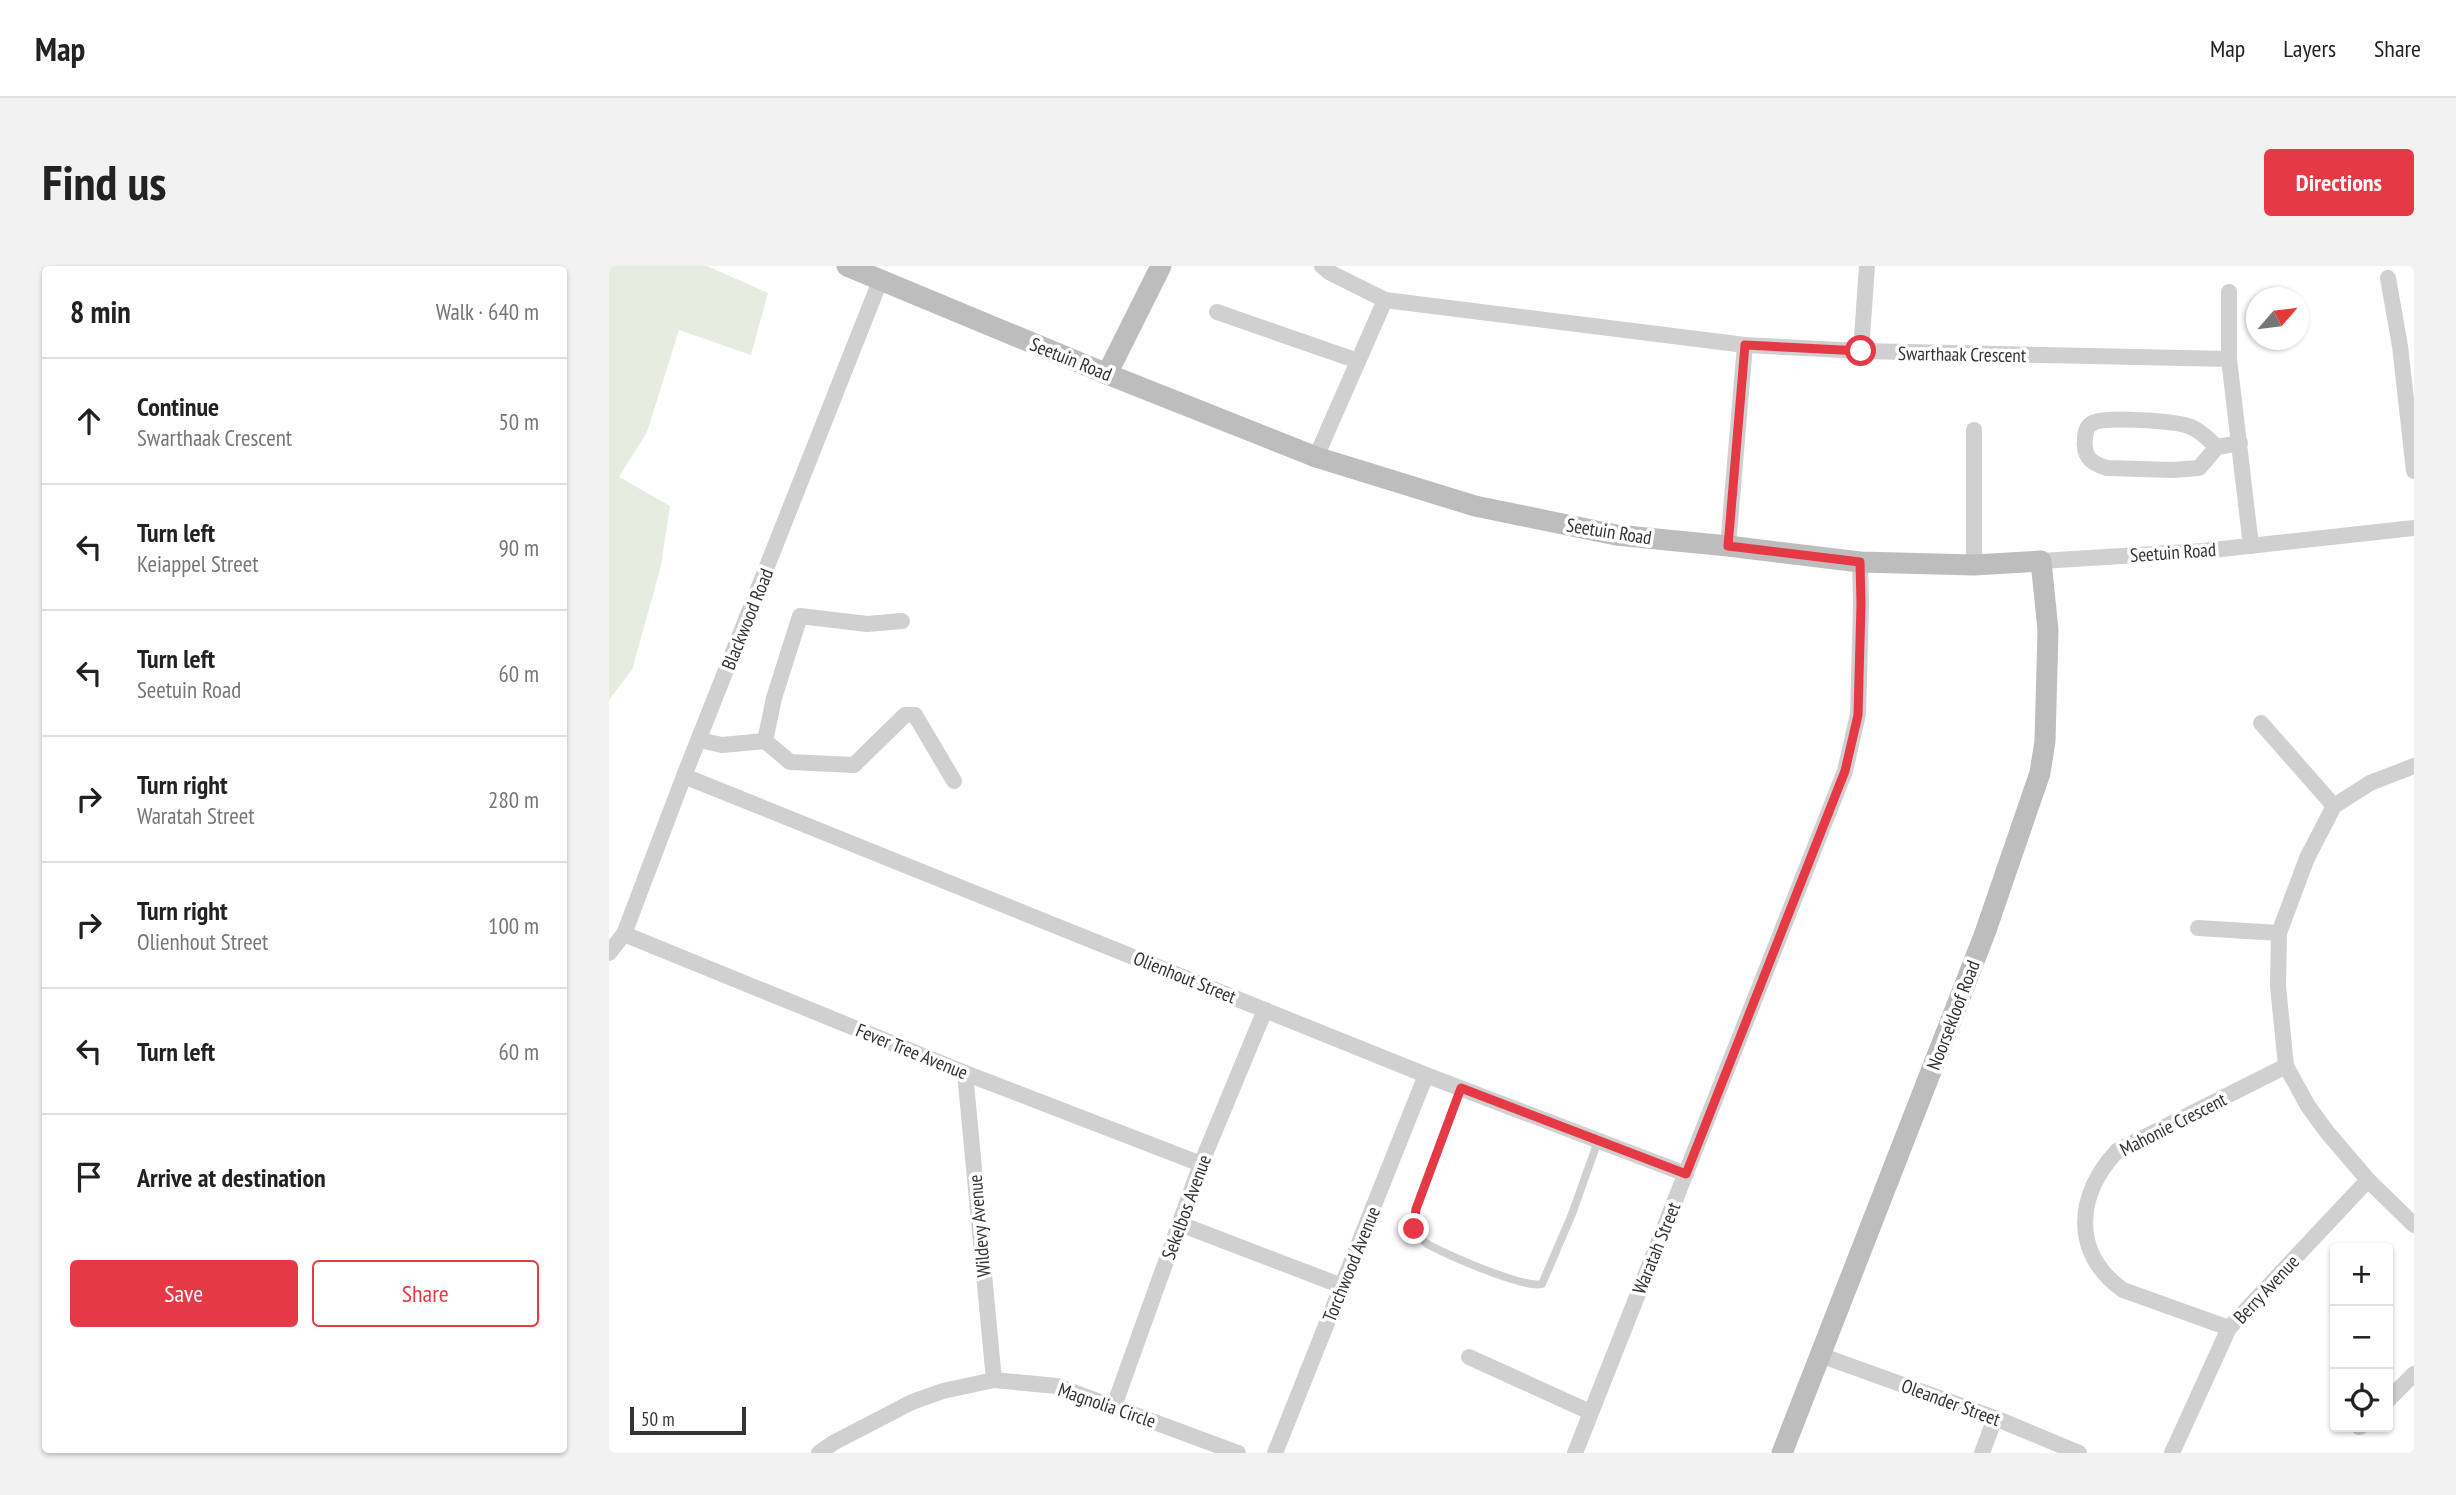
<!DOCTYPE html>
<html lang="en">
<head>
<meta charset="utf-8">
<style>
  :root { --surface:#fff; --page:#f2f2f2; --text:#222; --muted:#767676; --line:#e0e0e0; --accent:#e63946 }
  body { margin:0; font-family:"PT Sans Narrow",sans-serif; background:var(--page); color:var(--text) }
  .controls { position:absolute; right:21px; bottom:21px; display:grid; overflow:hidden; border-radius:7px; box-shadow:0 2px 5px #0004 }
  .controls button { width:63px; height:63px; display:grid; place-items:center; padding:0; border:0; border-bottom:2px solid var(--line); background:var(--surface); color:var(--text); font:35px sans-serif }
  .compass { position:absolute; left:1637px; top:21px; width:63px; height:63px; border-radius:50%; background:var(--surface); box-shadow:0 2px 5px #0004; rotate:62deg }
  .scale { position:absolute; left:21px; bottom:18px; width:116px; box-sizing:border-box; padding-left:7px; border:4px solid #333; border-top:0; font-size:19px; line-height:24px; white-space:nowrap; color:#333; -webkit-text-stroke:5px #fff; paint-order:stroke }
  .stop { position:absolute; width:21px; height:21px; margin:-16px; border:5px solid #e63946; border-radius:50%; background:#fff }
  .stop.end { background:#e63946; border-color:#fff; box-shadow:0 2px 7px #0008 }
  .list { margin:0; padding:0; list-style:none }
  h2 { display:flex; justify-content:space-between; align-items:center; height:91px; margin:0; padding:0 28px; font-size:30px }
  h2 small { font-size:23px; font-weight:400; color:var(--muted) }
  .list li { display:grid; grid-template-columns:46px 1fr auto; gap:21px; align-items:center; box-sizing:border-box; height:126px; padding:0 28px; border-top:2px solid var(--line) }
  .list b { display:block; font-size:26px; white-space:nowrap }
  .list p { margin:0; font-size:23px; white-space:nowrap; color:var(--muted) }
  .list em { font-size:23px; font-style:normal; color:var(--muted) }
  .actions { display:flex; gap:14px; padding:21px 28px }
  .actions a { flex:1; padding:16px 0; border:2px solid var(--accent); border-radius:7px; text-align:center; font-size:24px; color:var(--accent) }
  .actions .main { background:var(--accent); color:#fff }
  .icon { flex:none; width:38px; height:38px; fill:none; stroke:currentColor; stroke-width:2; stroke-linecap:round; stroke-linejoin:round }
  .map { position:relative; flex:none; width:1805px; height:1187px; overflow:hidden; border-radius:7px }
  header { display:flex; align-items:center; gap:42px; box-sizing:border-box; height:98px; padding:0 35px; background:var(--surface); border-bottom:2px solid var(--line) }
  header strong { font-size:33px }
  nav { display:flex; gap:38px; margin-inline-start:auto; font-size:24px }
  .intro { display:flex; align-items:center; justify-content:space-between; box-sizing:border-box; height:168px; padding:0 42px }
  h1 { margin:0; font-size:49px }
  .button { padding:18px 32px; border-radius:7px; background:var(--accent); color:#fff; font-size:24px; font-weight:700 }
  main { display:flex; gap:42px; padding:0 42px }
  aside { flex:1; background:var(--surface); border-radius:7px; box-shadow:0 2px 5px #0004 }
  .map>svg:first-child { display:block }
  .green { fill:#e6ecdf }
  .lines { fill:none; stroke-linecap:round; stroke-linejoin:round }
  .lane { stroke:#d0d0d0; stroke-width:8 }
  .street { stroke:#d0d0d0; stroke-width:16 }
  .secondary { stroke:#bdbdbd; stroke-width:21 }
  .route { stroke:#e63946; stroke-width:9 }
  .labels { text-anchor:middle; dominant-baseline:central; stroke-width:7; stroke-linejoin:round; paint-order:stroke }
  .street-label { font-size:19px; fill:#333; stroke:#fff }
</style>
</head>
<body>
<header>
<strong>Map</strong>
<nav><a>Map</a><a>Layers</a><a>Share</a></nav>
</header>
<div class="intro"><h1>Find us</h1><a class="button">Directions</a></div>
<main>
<aside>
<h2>8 min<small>Walk · 640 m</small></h2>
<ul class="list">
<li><svg class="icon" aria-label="ahead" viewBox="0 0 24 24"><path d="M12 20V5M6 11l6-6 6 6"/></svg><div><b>Continue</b><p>Swarthaak Crescent</p></div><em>50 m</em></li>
<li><svg class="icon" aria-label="left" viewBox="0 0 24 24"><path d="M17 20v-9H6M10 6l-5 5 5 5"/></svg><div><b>Turn left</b><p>Keiappel Street</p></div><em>90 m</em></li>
<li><svg class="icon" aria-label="left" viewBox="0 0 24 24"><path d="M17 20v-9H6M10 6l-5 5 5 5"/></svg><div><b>Turn left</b><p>Seetuin Road</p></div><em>60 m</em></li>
<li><svg class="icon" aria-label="right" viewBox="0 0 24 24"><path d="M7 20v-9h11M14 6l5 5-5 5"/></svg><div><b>Turn right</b><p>Waratah Street</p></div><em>280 m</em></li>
<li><svg class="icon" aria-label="right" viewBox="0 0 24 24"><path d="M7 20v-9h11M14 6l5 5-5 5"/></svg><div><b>Turn right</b><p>Olienhout Street</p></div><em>100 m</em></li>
<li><svg class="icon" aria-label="left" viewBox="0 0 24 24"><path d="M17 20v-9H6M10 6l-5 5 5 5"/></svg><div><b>Turn left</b></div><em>60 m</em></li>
<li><svg class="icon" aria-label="arrive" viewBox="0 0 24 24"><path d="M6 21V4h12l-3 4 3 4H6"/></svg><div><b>Arrive at destination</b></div></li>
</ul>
<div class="actions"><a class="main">Save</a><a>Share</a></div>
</aside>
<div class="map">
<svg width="1805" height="1187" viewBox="0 0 1805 1187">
  <rect width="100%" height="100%" fill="#fff"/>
  <path class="green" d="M0 0H98L159 27 142 89 70 64 38 166 10 211 61 240 52 300 23 404 0 434Z"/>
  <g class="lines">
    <path class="lane" d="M852 822 807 943 805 963C809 968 813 976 820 979 839 989 915 1023 933 1018L963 948 989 875"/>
    <g class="street">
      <path d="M713 0 720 6 776 34 1136 79 1252 85 1620 93"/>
      <path d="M1779 12 1791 80 1805 205"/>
      <path d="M1620 26V93L1642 280"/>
      <path d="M608 46 749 95"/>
      <path d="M1252 85 1258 0"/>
      <path d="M1365 164V299"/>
      <path d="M1608 181C1600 174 1592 165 1582 161 1569 155 1495 150 1484 157 1478 160 1477 164 1476 171 1474 189 1480 197 1498 202L1563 204 1590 202 1608 181 1631 177"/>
      <path d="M707 191 776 34"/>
      <path d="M1119 280 1136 79"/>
      <path d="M1432 295 1594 285 1805 262"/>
      <path d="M293 355 258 358 191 350 165 432 156 475 181 496 245 499 296 449H306L345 515"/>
      <path d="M1652 457 1725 540"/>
      <path d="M90 474 113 479 156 475"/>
      <path d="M1805 500 1761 517 1725 540 1698 592 1670 667 1669 720 1677 800 1699 840 1718 866 1759 914 1805 959"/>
      <path d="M75 510 817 809 1077 908"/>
      <path d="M1589 662 1670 667"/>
      <path d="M15 668 356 807 592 898"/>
      <path d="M0 687 15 668 75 510 271 15"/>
      <path d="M356 807 385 1114"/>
      <path d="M571 958 733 1020"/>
      <path d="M1620 1062 1514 1024C1462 987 1467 929 1508 885L1677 800"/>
      <path d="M1211 1089 1386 1152 1470 1187"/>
      <path d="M860 1091 981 1146"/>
      <path d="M1779 1134 1805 1108"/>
      <path d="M505 1140 592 898 656 744"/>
      <path d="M1750 1161H1751"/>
      <path d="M210 1187 224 1177 303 1136 334 1125 385 1114 448 1120 629 1187"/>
      <path d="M666 1187 817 809"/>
      <path d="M966 1187 1236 505 1249 448 1252 338 1251 296"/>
      <path d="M1373 1187 1386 1152"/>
      <path d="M1563 1187 1620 1062 1759 914"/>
    </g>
    <g class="secondary">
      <path d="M238 0 498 108 707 191 866 240 1007 269 1119 280 1251 296 1365 299 1432 295 1439 364 1436 475 1431 507 1376 667 1173 1187"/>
      <path d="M498 108 552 0"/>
    </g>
  </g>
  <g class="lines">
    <path class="route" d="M805 963 807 943 852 822 1077 908 1236 505 1249 449 1252 338 1251 296 1119 280 1136 79 1252 85"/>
  </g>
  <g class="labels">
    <g class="street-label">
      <text transform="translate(1353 88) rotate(1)">Swarthaak Crescent</text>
      <text transform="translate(462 93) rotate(22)">Seetuin Road</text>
      <text transform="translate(1000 265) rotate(9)">Seetuin Road</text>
      <text transform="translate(1564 286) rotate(-4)">Seetuin Road</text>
      <text transform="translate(138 353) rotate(-68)">Blackwood Road</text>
      <text transform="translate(576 711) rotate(22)">Olienhout Street</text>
      <text transform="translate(1344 749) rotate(-69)">Noorsekloof Road</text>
      <text transform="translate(303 785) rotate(22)">Fever Tree Avenue</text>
      <text transform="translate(1564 858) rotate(-27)">Mahonie Crescent</text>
      <text transform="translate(577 941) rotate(-70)">Sekelbos Avenue</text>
      <text transform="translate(370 960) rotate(-95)">Wildevy Avenue</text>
      <text transform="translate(1047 982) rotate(-68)">Waratah Street</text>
      <text transform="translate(742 998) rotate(-68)">Torchwood Avenue</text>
      <text transform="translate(1657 1023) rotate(-47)">Berry Avenue</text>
      <text transform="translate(1342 1136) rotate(20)">Oleander Street</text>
      <text transform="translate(498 1139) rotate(19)">Magnolia Circle</text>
    </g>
  </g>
</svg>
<div class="controls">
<button>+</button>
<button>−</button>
<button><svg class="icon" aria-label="locate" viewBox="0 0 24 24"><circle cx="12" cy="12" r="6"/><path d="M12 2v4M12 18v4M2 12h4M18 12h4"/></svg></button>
</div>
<svg class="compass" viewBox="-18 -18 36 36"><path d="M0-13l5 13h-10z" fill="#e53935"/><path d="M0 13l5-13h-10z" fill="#767676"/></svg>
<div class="scale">50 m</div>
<div class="stop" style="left:1252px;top:85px"></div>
<div class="stop end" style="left:805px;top:963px"></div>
</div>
</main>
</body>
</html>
